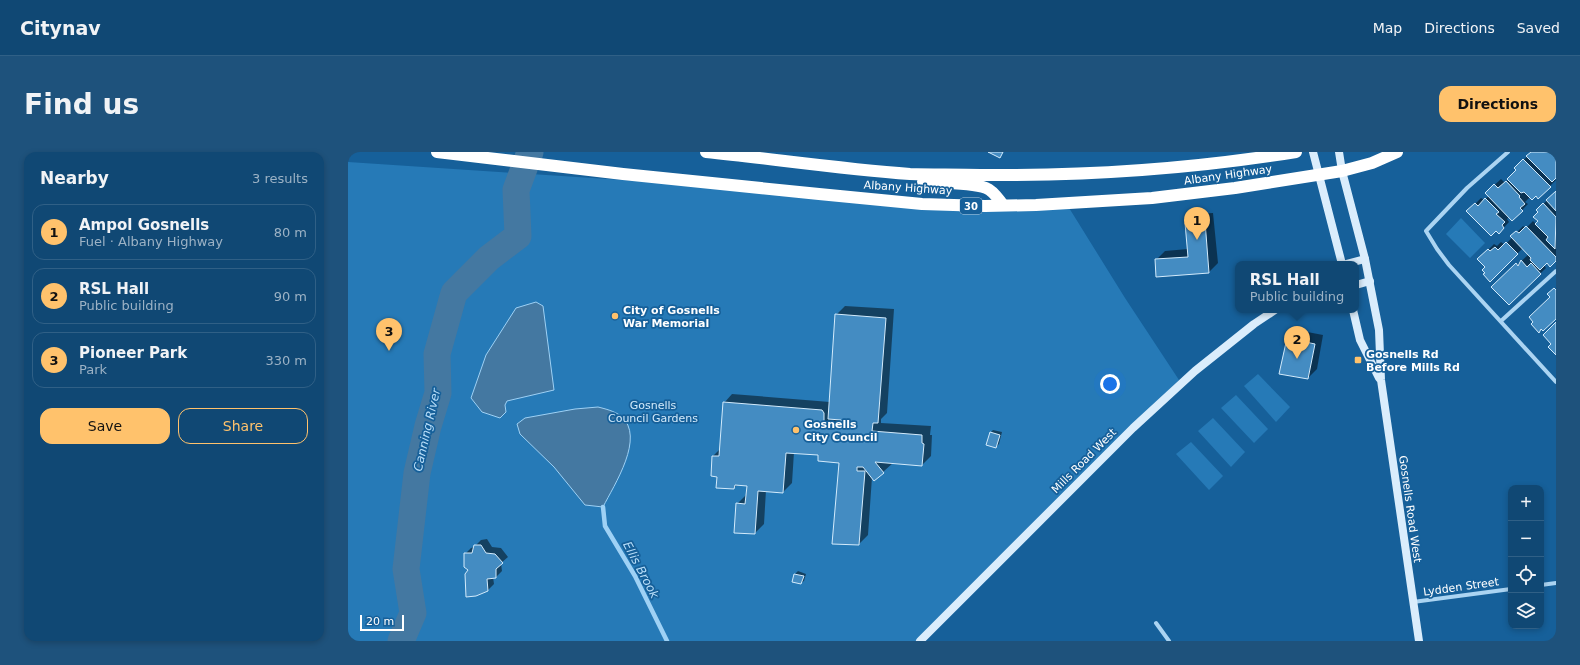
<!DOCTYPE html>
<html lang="en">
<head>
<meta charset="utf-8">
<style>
  :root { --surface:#104874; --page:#1e527c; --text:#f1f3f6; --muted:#9cb2c5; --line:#306086; --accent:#ffc26c }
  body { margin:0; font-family:"DejaVu Sans",sans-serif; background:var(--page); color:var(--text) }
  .controls { position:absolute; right:12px; bottom:12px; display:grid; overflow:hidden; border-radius:8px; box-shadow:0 2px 6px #0003 }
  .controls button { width:36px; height:36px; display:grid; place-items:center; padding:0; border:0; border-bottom:1px solid var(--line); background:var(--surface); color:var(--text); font:20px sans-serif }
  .scale { position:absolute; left:12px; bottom:10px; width:44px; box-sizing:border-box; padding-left:4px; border:2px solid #fff; border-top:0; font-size:11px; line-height:14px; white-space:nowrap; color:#fff; -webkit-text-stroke:3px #16609a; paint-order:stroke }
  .you { position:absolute; left:762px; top:232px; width:14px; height:14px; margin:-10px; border:3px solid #fff; border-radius:50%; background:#1a73e8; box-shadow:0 0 0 6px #1a73e833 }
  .badge { display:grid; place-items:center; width:26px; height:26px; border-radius:50%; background:var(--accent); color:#111; font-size:13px; font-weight:700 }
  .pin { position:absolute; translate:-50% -33px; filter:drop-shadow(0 1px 2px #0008) }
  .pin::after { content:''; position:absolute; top:21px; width:14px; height:12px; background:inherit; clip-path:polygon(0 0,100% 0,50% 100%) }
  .popup { position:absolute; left:887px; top:109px; width:124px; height:52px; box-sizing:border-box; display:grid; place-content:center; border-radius:8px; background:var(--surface); filter:drop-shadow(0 1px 3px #0005); font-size:13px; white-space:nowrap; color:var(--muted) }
  .popup b { font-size:15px; color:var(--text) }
  .popup::after { content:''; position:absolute; left:50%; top:100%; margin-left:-8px; border:8px solid transparent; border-top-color:var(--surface) }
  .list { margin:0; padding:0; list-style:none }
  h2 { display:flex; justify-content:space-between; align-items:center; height:52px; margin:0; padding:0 16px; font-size:17px }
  h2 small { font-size:13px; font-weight:400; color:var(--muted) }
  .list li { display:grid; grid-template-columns:26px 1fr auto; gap:12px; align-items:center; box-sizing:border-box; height:56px; margin:0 8px 8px; padding:0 8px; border:1px solid var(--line); border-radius:12px }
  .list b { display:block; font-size:15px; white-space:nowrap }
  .list p { margin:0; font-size:13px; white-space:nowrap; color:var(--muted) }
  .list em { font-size:13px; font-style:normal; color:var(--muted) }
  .actions { display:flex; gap:8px; padding:12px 16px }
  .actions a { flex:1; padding:9px 0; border:1px solid var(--accent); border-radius:12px; text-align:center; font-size:14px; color:var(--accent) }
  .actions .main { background:var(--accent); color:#111 }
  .icon { flex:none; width:22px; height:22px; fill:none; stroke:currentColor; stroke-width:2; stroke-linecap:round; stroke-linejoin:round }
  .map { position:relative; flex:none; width:1208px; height:489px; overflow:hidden; border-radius:12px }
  header { display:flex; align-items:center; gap:24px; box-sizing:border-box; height:56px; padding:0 20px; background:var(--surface); border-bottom:1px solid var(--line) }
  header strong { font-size:19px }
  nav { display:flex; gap:22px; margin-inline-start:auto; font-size:14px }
  .intro { display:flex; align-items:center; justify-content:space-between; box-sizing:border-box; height:96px; padding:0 24px }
  h1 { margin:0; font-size:28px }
  .button { padding:10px 18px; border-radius:12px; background:var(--accent); color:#111; font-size:14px; font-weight:700 }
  main { display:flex; gap:24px; padding:0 24px }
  aside { flex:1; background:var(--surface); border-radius:12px; box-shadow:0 2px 6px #0003 }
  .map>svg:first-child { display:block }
  .green { fill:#267ab7 }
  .water { fill:#4478a1; stroke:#9ed1f5 }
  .shadow { fill:#0007 }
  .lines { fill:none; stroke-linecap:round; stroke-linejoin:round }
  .stream { stroke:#9ed1f5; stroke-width:4.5 }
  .river { stroke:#4478a1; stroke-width:27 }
  .building { fill:#448cc2; stroke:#d3ebfc }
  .street { stroke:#abd4f2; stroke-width:4 }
  .secondary { stroke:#daedfc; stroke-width:8 }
  .highway { stroke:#fff; stroke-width:12 }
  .poi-dot { fill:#ffc26c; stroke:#16609a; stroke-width:1.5 }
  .labels { text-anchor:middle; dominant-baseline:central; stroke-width:3.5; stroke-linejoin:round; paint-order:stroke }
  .shield { fill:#16609a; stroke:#b9cfe1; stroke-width:1 }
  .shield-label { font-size:10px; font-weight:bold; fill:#fff }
  .street-label { font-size:11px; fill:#fff; stroke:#16609a }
  .poi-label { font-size:11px; font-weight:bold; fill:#fff; stroke:#16609a; text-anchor:start }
  .park-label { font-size:11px; fill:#d3ebfc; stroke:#16609a }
  .water-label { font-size:12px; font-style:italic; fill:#b8def9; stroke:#16609a }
</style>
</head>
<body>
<header>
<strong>Citynav</strong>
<nav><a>Map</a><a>Directions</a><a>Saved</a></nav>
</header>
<div class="intro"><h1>Find us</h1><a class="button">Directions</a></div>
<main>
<aside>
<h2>Nearby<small>3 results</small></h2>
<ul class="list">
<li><span class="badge">1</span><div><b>Ampol Gosnells</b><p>Fuel · Albany Highway</p></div><em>80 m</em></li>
<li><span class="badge">2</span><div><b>RSL Hall</b><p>Public building</p></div><em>90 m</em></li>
<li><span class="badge">3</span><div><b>Pioneer Park</b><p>Park</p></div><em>330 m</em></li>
</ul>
<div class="actions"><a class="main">Save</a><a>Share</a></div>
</aside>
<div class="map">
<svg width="1208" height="489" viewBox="0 0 1208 489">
  <rect width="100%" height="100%" fill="#16609a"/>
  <g class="green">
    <path d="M0 10 655 53 718 51 777 146 831 228 568 489H0Z"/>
    <path d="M1113 66 1137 91 1122 106 1098 82Z"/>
    <path d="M910 222 942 255 928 270 896 234Z"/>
    <path d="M888 243 920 277 906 291 873 256Z"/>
    <path d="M865 266 897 300 883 315 850 279Z"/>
    <path d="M843 290 875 324 861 338 828 302Z"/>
  </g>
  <g class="water">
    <path d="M188 150 195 154 206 238 159 249 157 253 158 260 152 266 134 260 123 246 138 203 168 156Z"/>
    <path d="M250 255C258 257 266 259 273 264 298 285 266 333 255 355L237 353 206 315 172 282 169 272 177 266 227 257Z"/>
  </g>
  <g class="shadow">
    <path d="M1184 0H1208V25L1206 27 1208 28 1190 46 1188 43 1182 45 1177 50 1180 52 1164 68 1161 65 1159 67 1161 70 1151 81 1120 59 1133 46 1136 48 1141 44 1138 41 1153 27 1157 31 1170 18 1167 16Z"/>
    <path d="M1208 40V107L1199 110 1196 113 1198 116 1161 152 1145 135 1181 102 1175 96 1142 129 1138 121V115L1131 107 1146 92 1149 94 1153 90 1157 93 1175 74 1178 76 1185 69 1188 72 1191 69V60L1189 58Z"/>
    <path d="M865 61 870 111 861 120 808 108 817 99 840 97 838 71 847 62Z"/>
    <path d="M497 154 546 157 539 261 533 267V271L583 274 582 283H584L583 304 574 313 545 311 526 328 524 325 520 383 511 392 492 310 471 302 446 300 444 331 435 340 418 338 416 372 407 381 389 352 398 343 400 333 390 332 386 336 370 324 365 304 372 297 376 251 384 242 482 250 488 163Z"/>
    <path d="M949 178 975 183 969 217 960 226 940 187Z"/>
    <path d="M645 278 654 280 651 292 648 295 643 280Z"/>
    <path d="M139 387 144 395 153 396 160 405 153 411 154 419 148 425H145L146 432 140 438 122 418 117 402 123 396 126 395 133 388Z"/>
    <path d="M450 419 458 422 456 429 453 431 445 429 447 422Z"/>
  </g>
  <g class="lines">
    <path class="stream" d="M255 355 257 374 287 424 319 489"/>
    <path class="river" d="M53 489 65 461 58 417 69 321 80 274 90 241 89 202 106 141 141 106 170 84 168 38 182 0"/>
  </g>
  <g class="building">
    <path d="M640 0H655L652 6Z"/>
    <path d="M1183 0H1208V26L1204 30 1178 4Z"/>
    <path d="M1175 7 1203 35 1190 47 1188 44 1184 48 1176 40 1173 41 1159 27 1168 18 1166 16Z"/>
    <path d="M1158 29 1172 44 1171 45 1177 52 1172 56 1175 59 1164 69 1137 41 1146 32 1150 36Z"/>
    <path d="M1208 39V59L1198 48Z"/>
    <path d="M1137 46 1151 60 1148 62 1157 70 1154 73 1156 76 1151 82 1148 79 1143 84 1118 59 1127 51 1130 54Z"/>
    <path d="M1195 51 1208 65 1207 97 1198 88 1200 85 1187 72 1190 69 1185 65 1190 60 1188 58Z"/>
    <path d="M857 69 861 121 808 125 807 107 840 105 837 71Z"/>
    <path d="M1178 74 1208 105V109L1202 115 1199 111 1192 118 1182 108 1183 106 1162 84 1168 79 1171 81Z"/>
    <path d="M1158 90 1170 102 1142 130 1135 122 1137 121 1134 118 1137 115 1129 107 1140 97 1142 99 1147 95 1150 98Z"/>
    <path d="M1173 108 1179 115 1183 111 1193 122 1161 153 1143 135 1168 111 1170 114Z"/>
    <path d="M1206 136 1208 138V167L1195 179 1193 177 1191 181 1183 172 1185 170 1181 165 1202 145 1199 142Z"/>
    <path d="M487 162 538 166 530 271H525L524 279 574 283V291L576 292 574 314 527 310 536 321 526 329 515 315H509V319H517L511 393 484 392 491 311 470 309V303L438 301 435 341 410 339 407 382 386 381 388 351 397 352 399 334 387 333 386 337 368 336 369 325 363 324 364 304H371L375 250 474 258 476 261V270L460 269 459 275 494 276 493 268 480 267Z"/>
    <path d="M1208 170V203L1200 195 1203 192 1195 183Z"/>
    <path d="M939 186 967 192 960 227 931 222Z"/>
    <path d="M642 280 652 283 648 296 638 293Z"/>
    <path d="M126 393H133L138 401 147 402 155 411 148 417V426L139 427 140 439 128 444 118 445 117 422 120 418 116 415V401H124Z"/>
    <path d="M446 422 456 424 453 432 444 430Z"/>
  </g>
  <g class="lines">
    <g class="street">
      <path d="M1160 0 1119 36 1078 79 1089 97 1101 113 1208 230"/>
      <path d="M1153 169 1208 119"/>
      <path d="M1193 433 1208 431"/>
      <path d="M1065 450 1163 437"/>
      <path d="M808 471 821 489"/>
    </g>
    <g class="secondary">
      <path d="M965 0 994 112"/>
      <path d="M991 0 994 19 1017 107 1031 178 1033 228 1071 489"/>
      <path d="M998 112 1017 107"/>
      <path d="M1008 133 1022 129"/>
      <path d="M1005 158 1012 188 1031 226"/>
      <path d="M572 489 785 276 847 219 906 172 927 158"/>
    </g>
    <g class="highway">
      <path d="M89 0 275 22 471 42 574 52 637 54 688 53 804 46 887 36 994 19 1024 11 1049 0"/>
      <path d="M358 0C426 7 494 17 562 22 585 23 609 22 632 23 737 24 844 17 948 0"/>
      <path d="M575 30C592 31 622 30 638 36 646 39 650 47 655 53"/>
    </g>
  </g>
  <g class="poi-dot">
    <circle cx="267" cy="164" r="4"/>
    <rect x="1006" y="204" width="8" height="8" rx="2"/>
    <circle cx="448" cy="278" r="4"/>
  </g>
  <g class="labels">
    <rect class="shield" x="612" y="46" width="22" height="16" rx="3"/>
    <g class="shield-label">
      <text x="623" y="54">30</text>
    </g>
    <g class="street-label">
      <text transform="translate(880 23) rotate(-8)">Albany Highway</text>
      <text transform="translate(560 36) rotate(4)">Albany Highway</text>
      <text transform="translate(736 309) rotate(-45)">Mills Road West</text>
      <text transform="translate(1062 357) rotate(82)">Gosnells Road West</text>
      <text transform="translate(1113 435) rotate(-8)">Lydden Street</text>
    </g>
    <g class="poi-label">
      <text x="275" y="158">City of Gosnells<tspan x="275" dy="13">War Memorial</tspan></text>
      <text x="1018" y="202">Gosnells Rd<tspan x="1018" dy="13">Before Mills Rd</tspan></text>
      <text x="456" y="272">Gosnells<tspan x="456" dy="13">City Council</tspan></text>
    </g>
    <g class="park-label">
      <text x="305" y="253">Gosnells<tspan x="305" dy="13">Council Gardens</tspan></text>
    </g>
    <g class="water-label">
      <text transform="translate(79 278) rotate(-77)">Canning River</text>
      <text transform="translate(293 418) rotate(62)">Ellis Brook</text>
    </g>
  </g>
</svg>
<div class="controls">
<button>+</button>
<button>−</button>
<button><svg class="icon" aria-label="locate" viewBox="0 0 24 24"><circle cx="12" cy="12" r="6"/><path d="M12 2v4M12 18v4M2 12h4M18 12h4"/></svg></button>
<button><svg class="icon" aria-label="layers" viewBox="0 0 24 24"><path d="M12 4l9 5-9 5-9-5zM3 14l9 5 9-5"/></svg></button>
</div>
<div class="scale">20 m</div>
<div class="you"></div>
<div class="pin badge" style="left:849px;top:88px">1</div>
<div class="pin badge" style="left:949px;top:207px">2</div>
<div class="popup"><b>RSL Hall</b>Public building</div>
<div class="pin badge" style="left:41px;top:199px">3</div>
</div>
</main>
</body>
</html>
